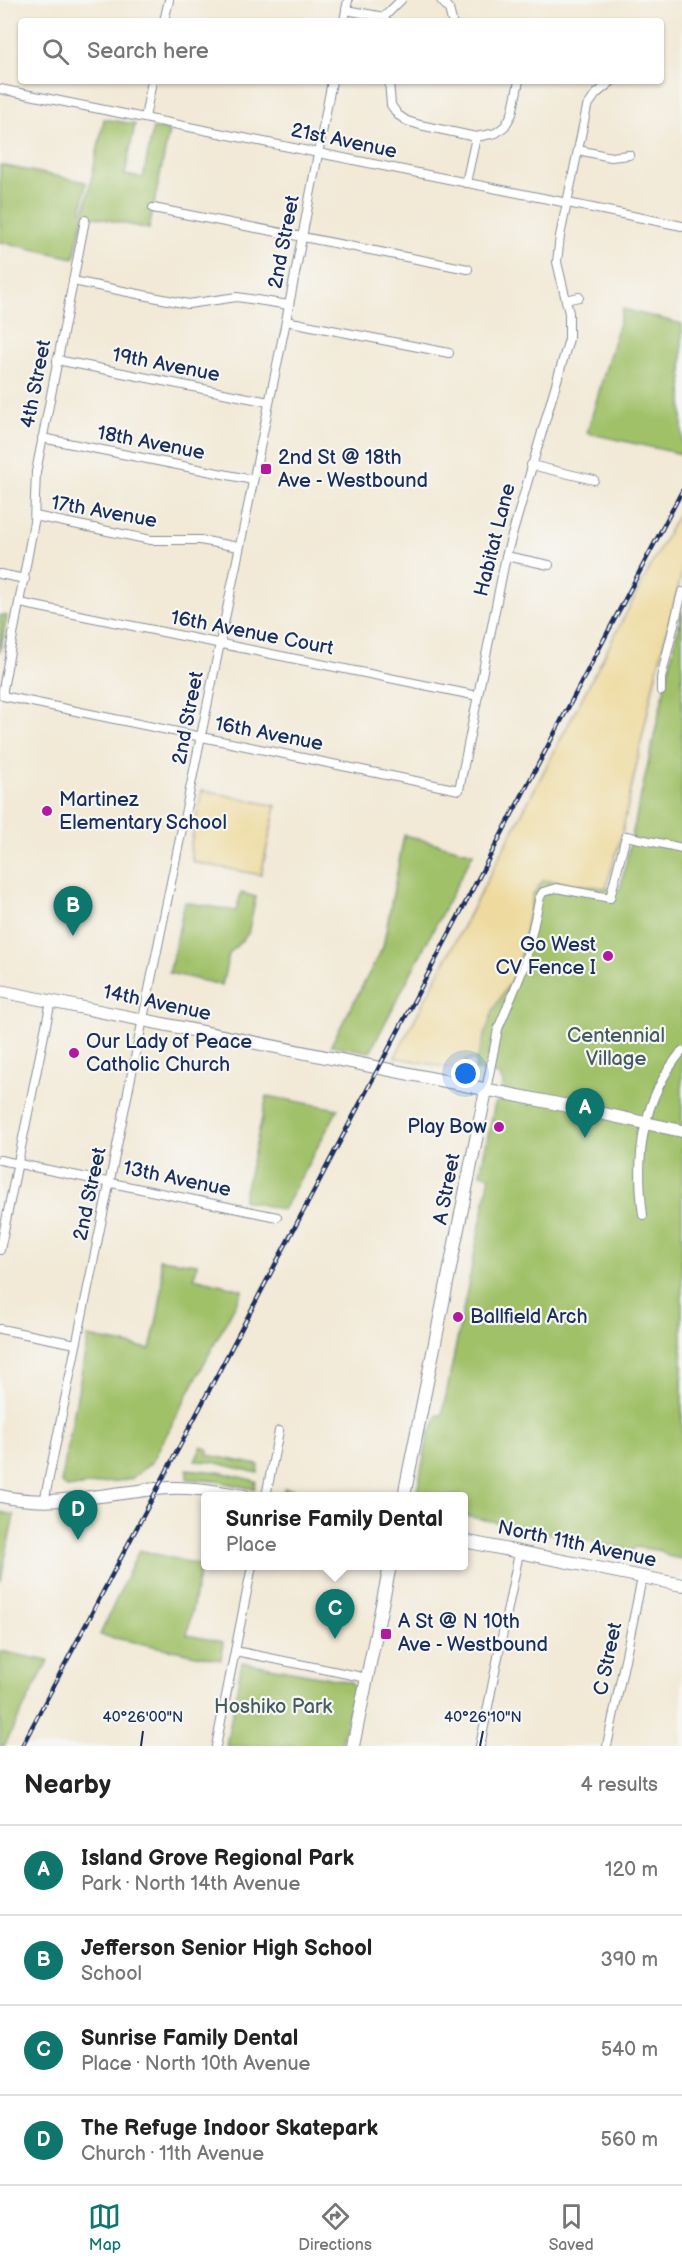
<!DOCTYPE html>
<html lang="en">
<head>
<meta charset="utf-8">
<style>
  :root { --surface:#fff; --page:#f2f2f2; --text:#222; --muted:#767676; --line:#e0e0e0; --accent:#0f766e }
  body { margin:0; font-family:"Balsamiq Sans",sans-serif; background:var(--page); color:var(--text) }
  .you { position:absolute; left:466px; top:1074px; width:21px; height:21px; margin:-15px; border:4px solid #fff; border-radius:50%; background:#1a73e8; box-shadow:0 0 0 9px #1a73e833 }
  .badge { display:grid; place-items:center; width:39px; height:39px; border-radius:50%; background:var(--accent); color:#fff; font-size:20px; font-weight:700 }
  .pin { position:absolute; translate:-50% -50px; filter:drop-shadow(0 2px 3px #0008) }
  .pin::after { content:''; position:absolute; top:32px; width:21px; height:18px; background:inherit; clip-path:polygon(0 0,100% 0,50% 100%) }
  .popup { position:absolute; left:201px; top:1492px; width:267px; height:78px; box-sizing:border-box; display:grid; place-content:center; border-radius:6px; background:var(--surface); filter:drop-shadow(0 2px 4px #0005); font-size:20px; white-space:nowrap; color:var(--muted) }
  .popup b { font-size:22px; color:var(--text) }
  .popup::after { content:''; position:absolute; left:50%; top:100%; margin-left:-12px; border:12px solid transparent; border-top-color:var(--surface) }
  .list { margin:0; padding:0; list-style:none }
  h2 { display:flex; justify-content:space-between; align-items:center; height:78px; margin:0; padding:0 24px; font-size:26px }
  h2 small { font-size:20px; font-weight:400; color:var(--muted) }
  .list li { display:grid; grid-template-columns:39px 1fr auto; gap:18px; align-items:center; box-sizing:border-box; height:90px; padding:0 24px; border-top:2px solid var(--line) }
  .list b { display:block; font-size:22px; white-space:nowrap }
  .list p { margin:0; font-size:20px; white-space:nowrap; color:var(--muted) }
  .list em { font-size:20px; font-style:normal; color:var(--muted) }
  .icon { flex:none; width:33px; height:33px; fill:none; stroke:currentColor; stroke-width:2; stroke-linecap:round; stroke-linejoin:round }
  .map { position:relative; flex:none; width:682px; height:1746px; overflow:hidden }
  .search { position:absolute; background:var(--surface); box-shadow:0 2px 4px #0004; left:18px; right:18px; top:18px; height:66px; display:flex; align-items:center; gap:15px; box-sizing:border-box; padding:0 21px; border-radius:6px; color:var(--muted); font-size:22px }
  .sheet { height:438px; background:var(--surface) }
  nav { display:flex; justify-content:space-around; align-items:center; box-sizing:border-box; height:84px; border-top:2px solid var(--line); background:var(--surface); font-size:16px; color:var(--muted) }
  nav a { display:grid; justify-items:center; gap:3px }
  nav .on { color:var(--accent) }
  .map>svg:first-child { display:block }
  .green { fill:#a1c169; stroke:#5e7864; stroke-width:1.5 }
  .sand { fill:#eeda9e; stroke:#84847e; stroke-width:1.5 }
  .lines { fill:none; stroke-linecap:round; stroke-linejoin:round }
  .street-casing { stroke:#868c9a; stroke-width:10 }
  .secondary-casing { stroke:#868c9a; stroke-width:14 }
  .street { stroke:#fff; stroke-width:8 }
  .secondary { stroke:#fff; stroke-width:12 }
  .rail-casing { stroke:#1b2f5e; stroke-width:4.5 }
  .rail { stroke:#f6f6f2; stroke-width:2; stroke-dasharray:7; stroke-linecap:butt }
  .ticks { fill:none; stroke:#1b2f5e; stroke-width:2 }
  .poi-dot { fill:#b5179e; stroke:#f6f6f2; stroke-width:2 }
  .labels { text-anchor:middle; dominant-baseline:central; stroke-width:4.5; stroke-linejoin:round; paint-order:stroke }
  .street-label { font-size:20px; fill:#1b2f5e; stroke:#f6f6f2 }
  .poi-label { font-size:20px; fill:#1b2f5e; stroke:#f6f6f2; text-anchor:start }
  .park-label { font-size:20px; fill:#435b61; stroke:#f6f6f2 }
  .ticks-label { font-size:15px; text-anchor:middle; fill:#1b2f5e; stroke:#f6f6f2; stroke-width:4.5; stroke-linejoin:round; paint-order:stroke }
</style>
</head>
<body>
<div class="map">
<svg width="682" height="1746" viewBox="0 0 682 1746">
  <rect width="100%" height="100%" fill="#f6f6f2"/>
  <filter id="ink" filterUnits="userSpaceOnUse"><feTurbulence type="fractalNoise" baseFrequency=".0167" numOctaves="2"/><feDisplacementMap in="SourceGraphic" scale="12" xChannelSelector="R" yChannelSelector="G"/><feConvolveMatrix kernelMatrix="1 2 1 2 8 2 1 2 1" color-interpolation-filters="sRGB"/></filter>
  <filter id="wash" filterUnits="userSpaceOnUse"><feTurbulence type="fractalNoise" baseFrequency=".008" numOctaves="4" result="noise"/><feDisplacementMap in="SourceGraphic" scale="24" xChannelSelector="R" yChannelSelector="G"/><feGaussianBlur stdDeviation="1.35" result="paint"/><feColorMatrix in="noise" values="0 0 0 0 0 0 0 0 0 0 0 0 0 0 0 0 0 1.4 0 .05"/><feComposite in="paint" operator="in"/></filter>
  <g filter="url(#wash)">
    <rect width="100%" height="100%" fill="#f2e9d6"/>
    <g class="green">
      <path d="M104 119 135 124 125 175 143 178 153 128 169 131 149 229 86 215 85 209Z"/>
      <path d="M0 165 86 182 82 209 84 216 74 258 0 242Z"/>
      <path d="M623 309 682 324V454L587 433Z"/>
      <path d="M682 610V1559L667 1556 662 1551 636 1547 632 1550 538 1531 539 1529 533 1528 532 1529 464 1516V1496H416L429 1432 435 1424 437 1415H442L490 1176 480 1174 495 1103 500 1101 503 1083 499 1075 475 1070 478 1050 493 1010 518 968 533 894 543 880 620 890Z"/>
      <path d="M0 615 7 616 0 653Z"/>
      <path d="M404 835 473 853 370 1052 331 1045 383 947Z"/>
      <path d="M241 893 256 897 248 934 229 954 222 985 169 973 185 902 236 911Z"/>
      <path d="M267 1096 338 1109 283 1210 243 1200Z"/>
      <path d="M159 1259 197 1264 194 1278 243 1290 152 1462 131 1479 68 1488 61 1483 88 1337 150 1349C156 1322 167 1286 159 1259Z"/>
      <path d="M202 1446 208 1450V1455L259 1465 258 1473 213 1462 195 1461Z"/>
      <path d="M187 1469 219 1472 256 1481 254 1489 217 1481 187 1479Z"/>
      <path d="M284 1488 330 1496 283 1495Z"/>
      <path d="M0 1512 14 1515 1 1580H0Z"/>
      <path d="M139 1550 201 1565 187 1635 223 1642 221 1660 100 1635Z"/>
      <path d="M0 1651 48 1661 4 1746H0Z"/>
      <path d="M242 1662 351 1682 354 1688 341 1746H226Z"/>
    </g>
    <g class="sand">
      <path d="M682 506V573L654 682 622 833 606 888 543 880 533 894 518 968 493 1010 477 1059 467 1060 459 1070 395 1057Z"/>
      <path d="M202 790 276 806 261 875 193 862 190 848Z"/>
    </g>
  </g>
  <g filter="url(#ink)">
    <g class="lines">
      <g class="street-casing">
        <g id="street">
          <path d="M441 0 449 9 452 21"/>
          <path d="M346 10 384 17"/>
          <path d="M164 21 169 0"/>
          <path d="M344 21 348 0"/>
          <path d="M385 21 384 17 401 0"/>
          <path d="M389 81 391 105 398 115 407 121 420 125 476 137 496 133 505 126 512 114 519 81"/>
          <path d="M0 89 682 226"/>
          <path d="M145 118 152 81"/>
          <path d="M578 150 611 157 629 155"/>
          <path d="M466 183 476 137"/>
          <path d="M153 208 468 269"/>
          <path d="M85 220 36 472 34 522 3 689V696L459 790 506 556 569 339V313L557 262 560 236 587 107 596 94 612 81"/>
          <path d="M73 281 188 304 237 297 289 305"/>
          <path d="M566 300 579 297"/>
          <path d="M286 321 449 353"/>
          <path d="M57 360 269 402"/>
          <path d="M42 438 253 480"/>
          <path d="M531 465 594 480"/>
          <path d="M35 516 151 540H200L239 547"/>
          <path d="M506 556 549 565"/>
          <path d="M0 574 25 579"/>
          <path d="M20 603 478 696"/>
          <path d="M661 691V678L682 592"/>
          <path d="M486 1090 498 1029 524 967 540 897 543 892 556 888 610 898 626 836 682 848"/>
          <path d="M0 1160 277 1217"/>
          <path d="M643 1215C635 1155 642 1099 682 1051"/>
          <path d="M0 1250 51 1001"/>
          <path d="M0 1329 76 1344"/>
          <path d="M266 1496 279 1431"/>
          <path d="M44 1502 286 321 332 81"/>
          <path d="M235 1651 367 1678"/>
          <path d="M216 1746 252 1566"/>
          <path d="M480 1746 519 1553"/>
          <path d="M607 1746 642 1578"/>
        </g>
      </g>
      <g class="secondary-casing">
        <g id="secondary">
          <path d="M0 991 563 1105 682 1131"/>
          <path d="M0 1496C60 1509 111 1491 170 1488 195 1487 219 1492 244 1496"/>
          <path d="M404 1496 486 1090"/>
          <path d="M464 1541 682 1585"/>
          <path d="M353 1746 390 1566"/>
        </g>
      </g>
      <use href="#street" class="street"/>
      <use href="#secondary" class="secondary"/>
      <g class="rail-casing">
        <path id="rail" d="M22 1746 682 491"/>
      </g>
      <use href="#rail" class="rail"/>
    </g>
  </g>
  <path class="ticks" d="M141 1746 143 1731M480 1746 483 1731"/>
  <g class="poi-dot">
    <rect x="260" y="463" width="12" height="12" rx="3"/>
    <circle cx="47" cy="811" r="6"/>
    <circle cx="608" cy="956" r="6"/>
    <circle cx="74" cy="1053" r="6"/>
    <circle cx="499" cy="1127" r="6"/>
    <circle cx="458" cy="1317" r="6"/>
    <rect x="380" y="1628" width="12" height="12" rx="3"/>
  </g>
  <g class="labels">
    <g class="street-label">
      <text transform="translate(344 141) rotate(12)">21st Avenue</text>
      <text transform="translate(284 242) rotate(-79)">2nd Street</text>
      <text transform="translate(166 365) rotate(11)">19th Avenue</text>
      <text transform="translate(36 384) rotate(-79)">4th Street</text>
      <text transform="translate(151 443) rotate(11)">18th Avenue</text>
      <text transform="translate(104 512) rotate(10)">17th Avenue</text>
      <text transform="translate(495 540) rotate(-76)">Habitat Lane</text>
      <text transform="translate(252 633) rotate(11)">16th Avenue Court</text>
      <text transform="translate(188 718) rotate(-79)">2nd Street</text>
      <text transform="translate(269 734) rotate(11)">16th Avenue</text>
      <text transform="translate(157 1003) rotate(12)">14th Avenue</text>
      <text transform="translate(177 1179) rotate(12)">13th Avenue</text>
      <text transform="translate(447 1189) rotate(-79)">A Street</text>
      <text transform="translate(90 1194) rotate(-78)">2nd Street</text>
      <text transform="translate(577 1544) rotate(12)">North 11th Avenue</text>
      <text transform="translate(608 1659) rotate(-78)">C Street</text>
    </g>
    <g class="poi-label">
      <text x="278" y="458">2nd St @ 18th<tspan x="278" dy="23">Ave - Westbound</tspan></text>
      <text x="59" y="800">Martinez<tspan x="59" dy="23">Elementary School</tspan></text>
      <text x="596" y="945" text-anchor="end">Go West<tspan x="596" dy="23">CV Fence I</tspan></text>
      <text x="86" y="1042">Our Lady of Peace<tspan x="86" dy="23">Catholic Church</tspan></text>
      <text x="487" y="1127" text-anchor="end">Play Bow</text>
      <text x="470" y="1317">Ballfield Arch</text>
      <text x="398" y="1622">A St @ N 10th<tspan x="398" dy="23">Ave - Westbound</tspan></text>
    </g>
    <g class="park-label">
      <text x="616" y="1036">Centennial<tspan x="616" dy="23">Village</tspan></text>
      <text x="273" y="1707">Hoshiko Park</text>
    </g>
  </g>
  <g class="ticks-label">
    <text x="143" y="1722">40°26'00"N</text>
    <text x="483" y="1722">40°26'10"N</text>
  </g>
</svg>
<div class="you"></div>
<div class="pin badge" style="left:585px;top:1138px">A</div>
<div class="pin badge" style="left:73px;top:936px">B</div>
<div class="pin badge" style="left:335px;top:1639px">C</div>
<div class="popup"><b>Sunrise Family Dental</b>Place</div>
<div class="pin badge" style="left:78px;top:1540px">D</div>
<div class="search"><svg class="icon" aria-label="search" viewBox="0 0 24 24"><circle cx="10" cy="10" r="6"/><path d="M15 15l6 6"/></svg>Search here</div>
</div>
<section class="sheet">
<h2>Nearby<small>4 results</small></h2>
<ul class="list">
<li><span class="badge">A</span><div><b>Island Grove Regional Park</b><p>Park · North 14th Avenue</p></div><em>120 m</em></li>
<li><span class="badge">B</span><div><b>Jefferson Senior High School</b><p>School</p></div><em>390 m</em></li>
<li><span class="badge">C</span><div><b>Sunrise Family Dental</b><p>Place · North 10th Avenue</p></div><em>540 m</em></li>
<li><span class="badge">D</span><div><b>The Refuge Indoor Skatepark</b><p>Church · 11th Avenue</p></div><em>560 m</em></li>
</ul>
</section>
<nav>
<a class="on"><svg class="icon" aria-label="map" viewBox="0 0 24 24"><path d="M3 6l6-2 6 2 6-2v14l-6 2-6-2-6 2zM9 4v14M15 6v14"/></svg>Map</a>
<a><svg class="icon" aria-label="directions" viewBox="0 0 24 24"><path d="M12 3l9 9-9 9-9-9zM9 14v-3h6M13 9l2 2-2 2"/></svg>Directions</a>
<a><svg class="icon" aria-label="saved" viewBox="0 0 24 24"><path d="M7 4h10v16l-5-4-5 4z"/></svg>Saved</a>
</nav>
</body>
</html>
